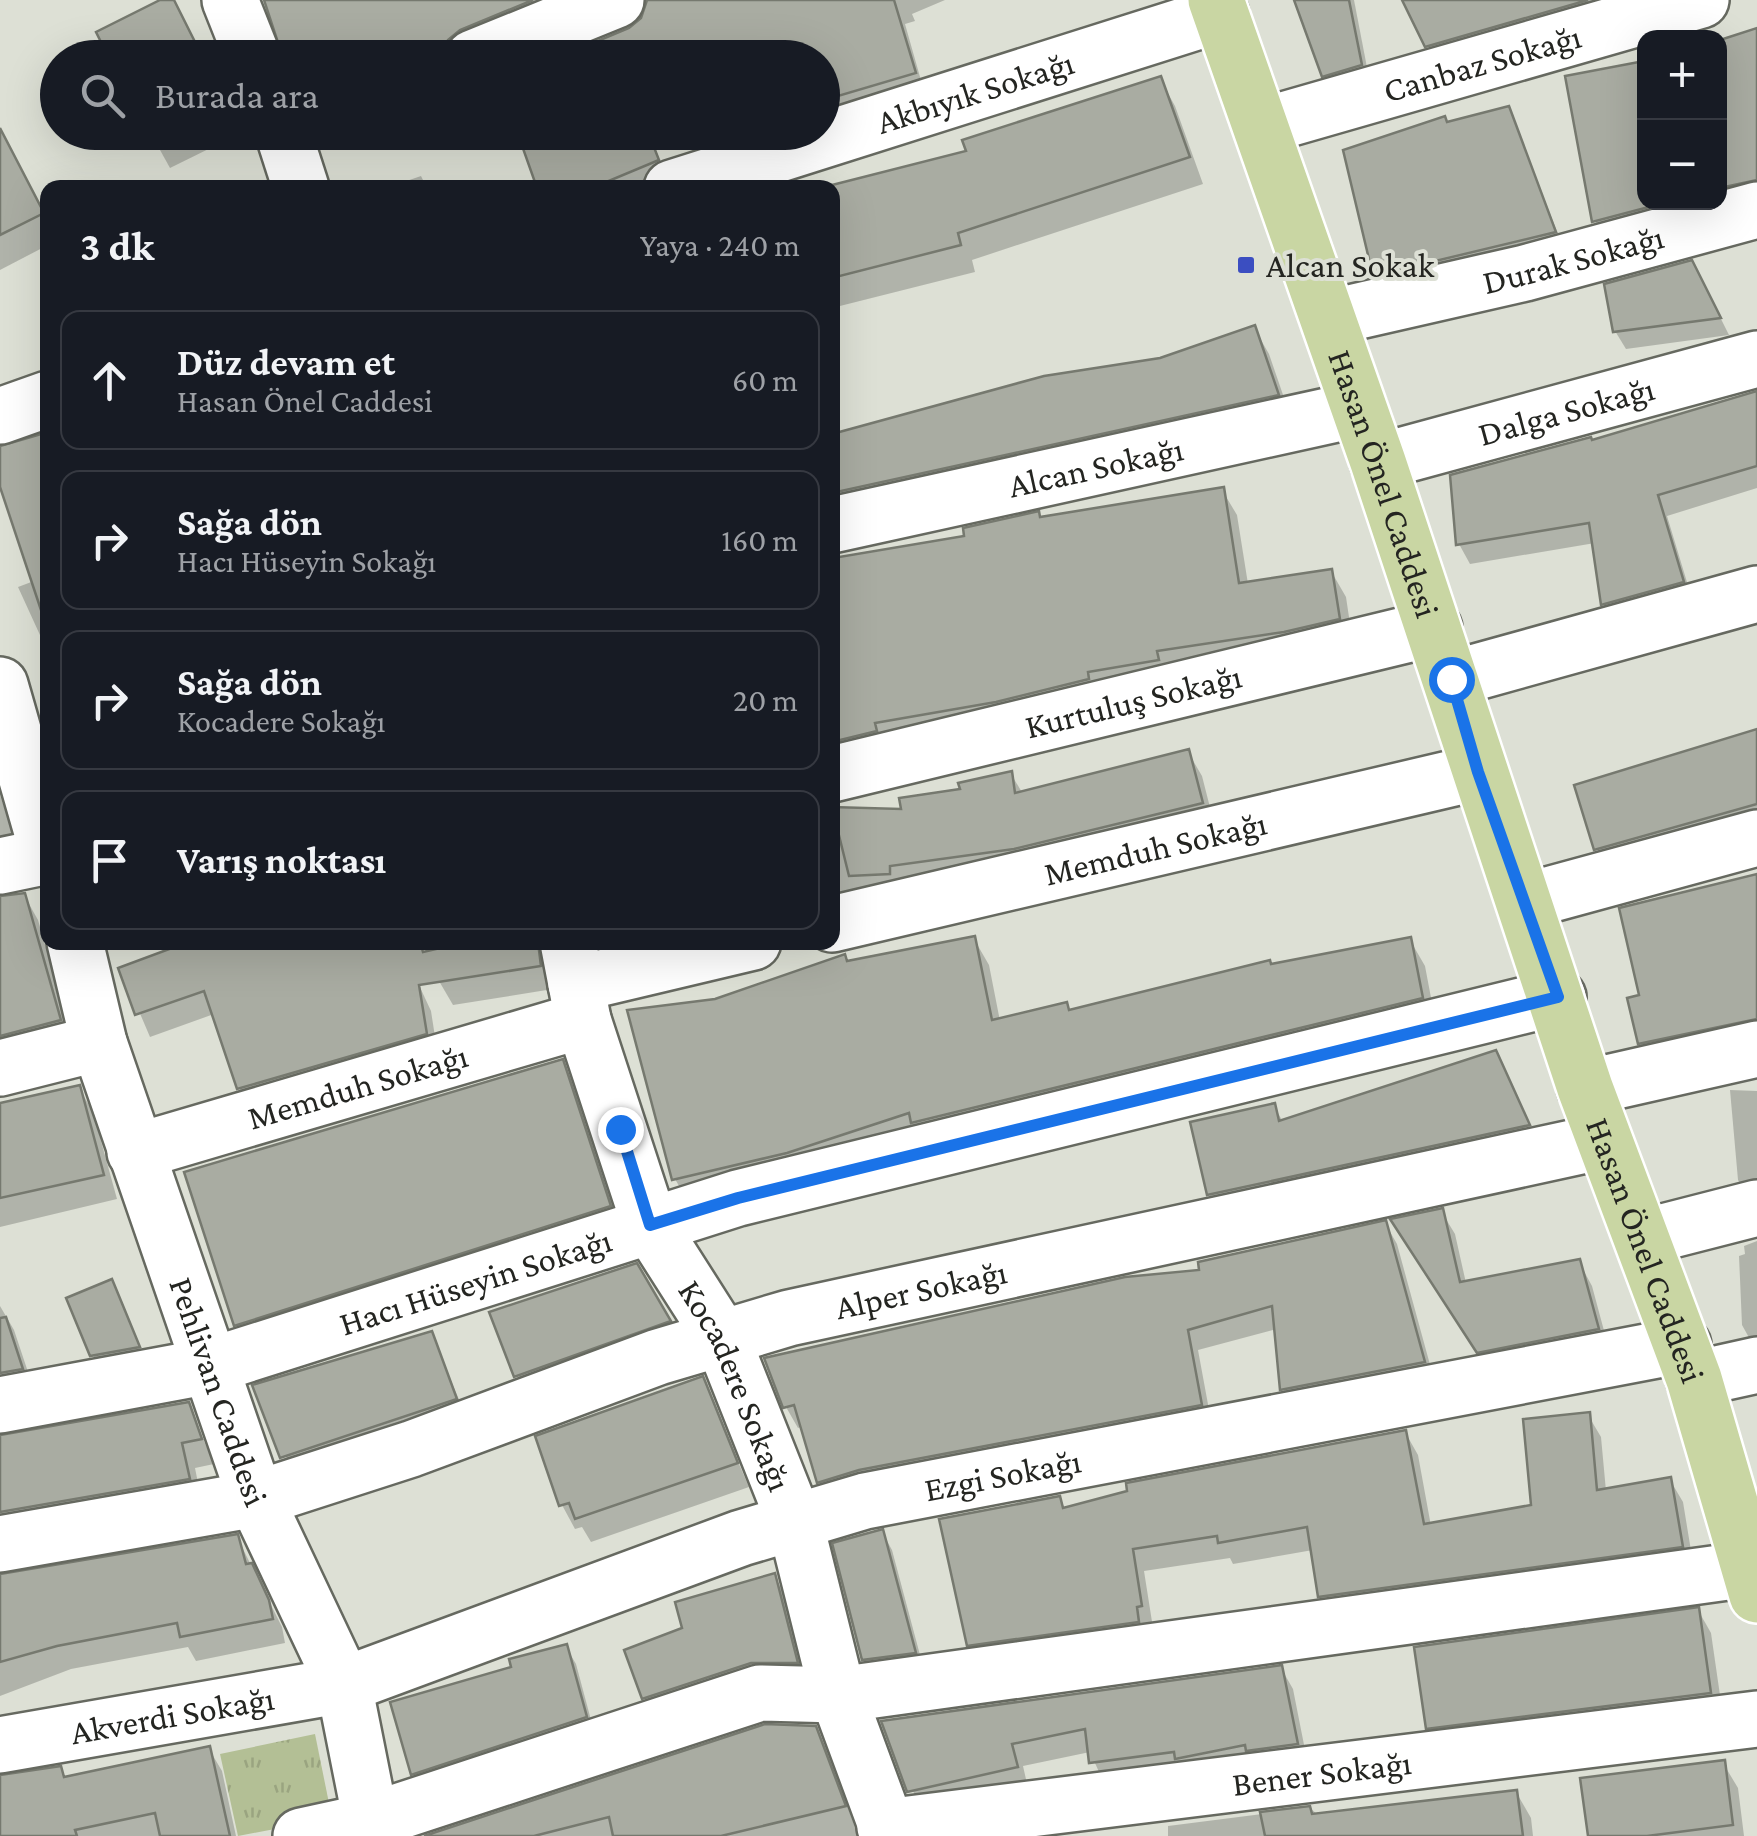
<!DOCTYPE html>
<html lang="tr">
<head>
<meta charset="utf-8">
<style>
  :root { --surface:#171b24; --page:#20242c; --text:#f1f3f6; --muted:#9ea1a6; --line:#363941 }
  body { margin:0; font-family:"Crimson Pro",serif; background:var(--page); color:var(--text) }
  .controls { position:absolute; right:30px; top:30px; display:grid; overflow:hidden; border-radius:20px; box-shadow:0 10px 40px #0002 }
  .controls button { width:90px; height:90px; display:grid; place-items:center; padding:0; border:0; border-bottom:2px solid var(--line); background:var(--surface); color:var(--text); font:50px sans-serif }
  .stop { position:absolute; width:30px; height:30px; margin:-22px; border:8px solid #1a73e8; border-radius:50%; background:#fff }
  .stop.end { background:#1a73e8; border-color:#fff; box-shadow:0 2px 10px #0008 }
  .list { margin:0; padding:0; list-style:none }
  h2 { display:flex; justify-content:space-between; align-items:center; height:130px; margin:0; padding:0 40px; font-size:42px }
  h2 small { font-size:32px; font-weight:400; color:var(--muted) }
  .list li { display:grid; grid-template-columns:65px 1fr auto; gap:30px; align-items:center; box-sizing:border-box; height:140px; margin:0 20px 20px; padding:0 20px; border:2px solid var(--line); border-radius:20px }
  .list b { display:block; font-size:38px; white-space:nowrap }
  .list p { margin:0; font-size:32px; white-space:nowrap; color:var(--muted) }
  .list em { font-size:32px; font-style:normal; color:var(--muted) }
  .icon { flex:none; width:55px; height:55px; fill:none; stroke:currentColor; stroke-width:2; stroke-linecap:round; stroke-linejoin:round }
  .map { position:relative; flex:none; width:1757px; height:1836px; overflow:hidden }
  .search { position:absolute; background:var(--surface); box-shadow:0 10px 40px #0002; left:40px; top:40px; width:800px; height:110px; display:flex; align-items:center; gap:25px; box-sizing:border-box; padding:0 35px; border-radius:55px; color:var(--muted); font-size:38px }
  .panel { position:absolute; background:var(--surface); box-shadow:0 10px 40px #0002; left:40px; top:180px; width:800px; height:770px; border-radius:20px }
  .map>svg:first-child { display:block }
  .park { fill:url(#park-tufts) }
  .shadow { fill:#0003 }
  .building { fill:#a9aca2; stroke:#76796f; stroke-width:2.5 }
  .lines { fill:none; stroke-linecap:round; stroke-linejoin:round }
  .minor-casing { stroke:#666960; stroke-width:60 }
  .major-casing { stroke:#fff; stroke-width:60 }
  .minor { stroke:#fff; stroke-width:55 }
  .major { stroke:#c9d6a3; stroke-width:55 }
  .route { stroke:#1a73e8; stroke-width:12 }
  .poi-dot { fill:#3b4ec1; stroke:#dde0d5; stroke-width:4 }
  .labels { text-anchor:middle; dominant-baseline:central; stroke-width:8; stroke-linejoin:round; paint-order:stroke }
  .street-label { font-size:35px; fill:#242521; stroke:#dde0d5 }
  .poi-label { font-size:35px; fill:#242521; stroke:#dde0d5; text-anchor:start }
</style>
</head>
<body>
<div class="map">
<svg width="1757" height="1836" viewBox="0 0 1757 1836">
  <defs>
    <pattern id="park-tufts" width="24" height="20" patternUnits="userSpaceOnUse" patternTransform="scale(2.5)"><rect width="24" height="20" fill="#b3bf95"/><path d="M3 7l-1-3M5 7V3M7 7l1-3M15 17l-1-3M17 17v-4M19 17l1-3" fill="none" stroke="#9aa480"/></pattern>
  </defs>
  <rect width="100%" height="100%" fill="#dde0d5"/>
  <path class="park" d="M315 1734 332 1818 238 1836 220 1754Z"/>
  <g class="shadow">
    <path d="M266 0H588L458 58H284Z"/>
    <path d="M649 0H945L912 14 915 21 905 24 924 91 822 122V58H561L642 22Z"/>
    <path d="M1296 0H1354L1370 83 1334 93Z"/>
    <path d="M1405 0H1680L1439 66Z"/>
    <path d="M1757 31V204L1608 245 1595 221 1568 78 1644 64V202H1720V42Z"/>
    <path d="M1160 79 1175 106 1203 184 972 260 975 272 832 308V188L969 153Z"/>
    <path d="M1508 108 1566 254 1388 296 1375 275Z"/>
    <path d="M0 130 48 223V245L0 270Z"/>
    <path d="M150 132H241V133L170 168Z"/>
    <path d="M541 132H649L667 179 647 188H540Z"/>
    <path d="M421 176 427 188H386Z"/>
    <path d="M1702 281 1729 335 1626 349 1615 331Z"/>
    <path d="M1254 328 1269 354 1292 421 832 527V437L1045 379 1161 361Z"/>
    <path d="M1757 391V488L1667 516 1693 602 1615 624 1603 604 1595 543 1470 564 1459 544 1591 443Z"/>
    <path d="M48 433V645L45 646 18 587 34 581 0 479V447Z"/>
    <path d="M1222 490 1237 515 1248 584 1331 571 1346 597 1353 644 832 774V561L967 538 1041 519Z"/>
    <path d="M1757 732V833L1611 875 1597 849Z"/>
    <path d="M1188 752 1202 776 1215 827 832 901V821L904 812 1011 774 1023 794Z"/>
    <path d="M0 795 21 857 0 865Z"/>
    <path d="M1757 877V1048L1655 1068 1640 1043 1642 997Z"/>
    <path d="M24 895 38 920 74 1045 0 1065V897Z"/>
    <path d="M974 939 989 965 1000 1021 1070 1012 1410 940 1425 966 1436 1024 690 1205 675 1179 715 1001 848 964Z"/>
    <path d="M399 942 431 1011 438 1056 252 1111 239 1088 214 1014 150 1037 121 969Z"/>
    <path d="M430 942H551L553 989 453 1005 439 981Z"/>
    <path d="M1495 1053 1543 1152 1225 1221 1209 1194 1274 1106 1283 1122Z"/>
    <path d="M562 1062 576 1086 623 1231 251 1349 236 1325Z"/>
    <path d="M79 1088 93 1112 117 1199 0 1227V1105Z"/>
    <path d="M1730 1090 1757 1091V1197L1748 1198 1738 1180Z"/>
    <path d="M1441 1211 1455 1234 1466 1283 1579 1262 1592 1286 1610 1353 1492 1375 1407 1243Z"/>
    <path d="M1385 1223 1397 1244 1435 1383 1294 1410 1283 1389 1277 1329 1198 1350 1212 1426 831 1502 819 1482 803 1426 798 1428 786 1407 1202 1272Z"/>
    <path d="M1757 1241V1341L1752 1343 1742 1325 1739 1256 1745 1254 1744 1246Z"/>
    <path d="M636 1266 678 1339 526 1394 492 1314Z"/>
    <path d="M111 1282 148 1365 103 1373 93 1355Z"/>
    <path d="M0 1306 14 1330 35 1393 0 1402Z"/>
    <path d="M431 1334 469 1423 297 1482 256 1387Z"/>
    <path d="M702 1379 749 1487 591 1542 582 1527 575 1529 562 1505 538 1438Z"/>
    <path d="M188 1404 214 1464 195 1468 202 1503 0 1542V1438Z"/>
    <path d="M1588 1415 1601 1437 1606 1491 1670 1480 1683 1502 1694 1569 1333 1619 1320 1596 1313 1550 1233 1564 1230 1558 1144 1571 1153 1628 982 1667 969 1645 1059 1498 1066 1510 1405 1432 1418 1455 1431 1526 1534 1507Z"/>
    <path d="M882 1532 892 1550 924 1670 874 1677 864 1659Z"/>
    <path d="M237 1537 282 1627 285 1643 196 1661 188 1647 71 1669 0 1696V1577Z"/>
    <path d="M774 1576 788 1600 810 1687 659 1722 645 1698 686 1629Z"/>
    <path d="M1698 1610 1711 1633 1723 1716 1441 1751 1428 1728Z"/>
    <path d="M566 1647 576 1664 595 1735 424 1791 414 1774 514 1668Z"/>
    <path d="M1281 1668 1293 1689 1308 1765 1104 1783 1090 1752 1023 1766 1028 1788 922 1812 884 1723Z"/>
    <path d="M815 1728 828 1751 858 1836H433Z"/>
    <path d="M209 1749 222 1771 236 1836H0V1777L60 1769 66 1779Z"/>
    <path d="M1723 1763 1738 1788 1744 1836H1590Z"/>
    <path d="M1516 1792 1531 1818 1533 1836H1168V1826L1310 1808 1318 1815Z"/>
  </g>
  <g class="building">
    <path d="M160 0H174L203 58H109L96 32Z"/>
    <path d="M264 0H533L460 30 448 40 442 58H283Z"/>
    <path d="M647 0H894L916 73 828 99 822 58H557L629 28 641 18Z"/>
    <path d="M1294 0H1349L1362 65 1322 77Z"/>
    <path d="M1402 0H1588L1425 47Z"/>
    <path d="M1757 28V180L1720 188V40Z"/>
    <path d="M1644 61V202L1664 203 1592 222 1565 76Z"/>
    <path d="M1161 76 1190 157 958 233 961 245 832 278V185L966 151 962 140Z"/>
    <path d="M1509 106 1556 232 1373 276 1343 150 1445 116 1447 122Z"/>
    <path d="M0 128 44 213 0 235Z"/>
    <path d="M539 132H648L659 160 592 188H537L520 140Z"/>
    <path d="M1692 260 1721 318 1613 332 1604 284Z"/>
    <path d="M1255 325 1279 395 832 493V434L1044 376 1160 358Z"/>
    <path d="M1757 391V466L1658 495 1684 582 1601 605 1589 523 1456 545 1450 475 1591 437 1592 440Z"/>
    <path d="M48 432V612L42 613 0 487V446Z"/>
    <path d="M1224 487 1239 583 1332 569 1340 619 1284 632 1157 651 1159 660 1088 672 1089 679 996 702 875 723 877 731 832 742 833 558 964 536 963 528 1039 511 1040 517Z"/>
    <path d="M1757 729V804L1594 850 1574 785Z"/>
    <path d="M1189 749 1203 803 1014 849 890 866V874L849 876 832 807 901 809 899 798 960 789 958 783 1012 771 1015 793Z"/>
    <path d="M1757 874V1019L1638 1044 1627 998 1639 995 1619 908Z"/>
    <path d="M25 893 61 1020 0 1036V896Z"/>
    <path d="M975 936 992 1020 1067 1002 1069 1010 1270 960 1271 964 1411 937 1423 998 911 1123 909 1113 787 1153 672 1180 627 1010 715 999 845 954 847 961Z"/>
    <path d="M188 942H420L423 952 466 942H538L541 966 419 985 427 1034 237 1089 204 991 135 1015 118 968Z"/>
    <path d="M1496 1050 1530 1125 1207 1195 1190 1122 1275 1103 1279 1121Z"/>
    <path d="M563 1059 611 1206 234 1326 184 1172Z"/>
    <path d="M80 1085 104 1175 0 1198V1103Z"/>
    <path d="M1443 1208 1460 1282 1580 1259 1599 1329 1477 1353 1390 1219Z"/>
    <path d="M1386 1220 1425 1362 1280 1390 1272 1306 1188 1330 1202 1405 859 1470 817 1483 794 1405 783 1408 764 1358 1125 1277 1199 1270 1198 1262Z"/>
    <path d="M637 1263 671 1321 514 1377 489 1312Z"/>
    <path d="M112 1279 140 1347 90 1356 66 1298Z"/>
    <path d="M6 1317 23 1369 0 1373V1318Z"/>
    <path d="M432 1331 457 1399 280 1458 252 1385Z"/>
    <path d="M703 1376 738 1463 575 1519 569 1503 559 1506 535 1436Z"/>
    <path d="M189 1402 202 1439 182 1443 190 1479 0 1512V1435Z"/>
    <path d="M1590 1412 1597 1490 1671 1477 1683 1547 1318 1597 1307 1527 1218 1543 1217 1536 1133 1549 1142 1606 1137 1607 1139 1622 967 1646 939 1519 1060 1496 1063 1508 1127 1491 1126 1483 1406 1430 1424 1524 1531 1505 1523 1419Z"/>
    <path d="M883 1529 916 1653 862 1660 832 1543Z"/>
    <path d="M238 1534 246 1564 252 1563 269 1600 273 1619 180 1637 177 1623 57 1646 0 1662V1574Z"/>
    <path d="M775 1573 798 1663H751L642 1699 624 1650 682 1628 675 1602Z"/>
    <path d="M1699 1607 1711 1693 1426 1729 1414 1647Z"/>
    <path d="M567 1644 587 1717 411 1775 390 1702 511 1667 509 1659Z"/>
    <path d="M1282 1665 1298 1744 1246 1751 1245 1745 1175 1759 1174 1752 1089 1763 1085 1729 1012 1744 1018 1767 907 1792 881 1721Z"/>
    <path d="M765 1724 816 1726 846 1806 721 1836H613L609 1817 534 1836H424Z"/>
    <path d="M210 1746 230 1836H160L155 1813 75 1830 77 1836H0V1775L61 1766 64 1777Z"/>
    <path d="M1725 1760 1733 1825 1647 1836H1588L1580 1778Z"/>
    <path d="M1517 1790 1523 1836H1265L1260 1812 1310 1806 1312 1814Z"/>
  </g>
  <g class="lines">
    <g class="minor-casing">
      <g id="minor">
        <path d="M230 0 253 58"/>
        <path d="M473 58 616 0"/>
        <path id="s1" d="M1263 126 1701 0"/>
        <path d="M283 132 301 188"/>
        <path id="s2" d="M672 188 1221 14"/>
        <path id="s3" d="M1328 318 1525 273 1757 210"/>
        <path d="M0 416 48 399"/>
        <path id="s4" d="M1378 462 1757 359"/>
        <path id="s5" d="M832 525 1359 409"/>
        <path d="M1451 679 1757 594"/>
        <path d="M0 685 48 853"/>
        <path id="s6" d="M832 774 1434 628"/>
        <path d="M0 866 48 856"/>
        <path d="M1526 901 1757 838"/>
        <path id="s7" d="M832 924 1479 772"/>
        <path id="s8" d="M75 942 99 1043 256 1499 344 1685 374 1836"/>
        <path id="s9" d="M568 942 583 1020 650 1225 722 1338 795 1522 838 1695 890 1836"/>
        <path d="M576 984 753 942"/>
        <path d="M0 1068 99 1043"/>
        <path d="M1585 1088 1757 1049"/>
        <path id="s10" d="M135 1152 583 1020"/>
        <path d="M1644 1237 1757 1208"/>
        <path d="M1694 1379 1757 1365"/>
        <path id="s11" d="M0 1405 210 1366 738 1198 1558 997"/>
        <path id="s12" d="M0 1544 256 1499 411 1449 658 1357 789 1318 1604 1141"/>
        <path id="s13" d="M0 1745 344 1685 741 1538 865 1501 1683 1345"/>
        <path id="s14" d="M885 1827 1757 1719"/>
        <path d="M301 1836 370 1821 760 1693 838 1695 1749 1569"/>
      </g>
    </g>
    <g class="major-casing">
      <g id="major">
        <path id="s15" d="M1216 0 1378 462 1585 1088 1694 1379 1757 1595"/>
      </g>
    </g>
    <use href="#minor" class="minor"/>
    <use href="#major" class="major"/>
  </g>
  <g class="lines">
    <path class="route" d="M620 1129 650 1225 738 1198 1558 997 1478 772 1451 679"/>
  </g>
  <rect class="poi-dot" x="1236" y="255" width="20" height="20" rx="5"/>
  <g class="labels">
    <g class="street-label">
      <text stroke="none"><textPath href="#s1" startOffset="228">Canbaz Sokağı</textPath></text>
      <text stroke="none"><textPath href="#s2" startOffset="318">Akbıyık Sokağı</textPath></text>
      <text stroke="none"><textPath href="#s3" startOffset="252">Durak Sokağı</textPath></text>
      <text stroke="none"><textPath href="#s4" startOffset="195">Dalga Sokağı</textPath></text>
      <text stroke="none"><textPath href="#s5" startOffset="270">Alcan Sokağı</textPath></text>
      <text stroke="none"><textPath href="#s15" startOffset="512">Hasan Önel Caddesi</textPath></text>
      <text stroke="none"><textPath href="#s6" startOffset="310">Kurtuluş Sokağı</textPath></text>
      <text stroke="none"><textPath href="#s7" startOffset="332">Memduh Sokağı</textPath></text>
      <text stroke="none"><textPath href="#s10" startOffset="232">Memduh Sokağı</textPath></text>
      <text stroke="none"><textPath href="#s15" startOffset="1322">Hasan Önel Caddesi</textPath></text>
      <text stroke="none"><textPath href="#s11" startOffset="492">Hacı Hüseyin Sokağı</textPath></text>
      <text stroke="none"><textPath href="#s12" startOffset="958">Alper Sokağı</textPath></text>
      <text stroke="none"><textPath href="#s9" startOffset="478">Kocadere Sokağı</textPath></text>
      <text stroke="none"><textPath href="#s8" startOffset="472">Pehlivan Caddesi</textPath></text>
      <text stroke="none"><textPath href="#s13" startOffset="1042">Ezgi Sokağı</textPath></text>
      <text stroke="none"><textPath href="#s13" startOffset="175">Akverdi Sokağı</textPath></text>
      <text stroke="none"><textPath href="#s14" startOffset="440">Bener Sokağı</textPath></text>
    </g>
    <g class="poi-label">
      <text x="1266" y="265">Alcan Sokak</text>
    </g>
  </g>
</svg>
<div class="controls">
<button>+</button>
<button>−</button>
</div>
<div class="stop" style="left:1451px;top:679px"></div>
<div class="stop end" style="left:620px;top:1129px"></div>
<div class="search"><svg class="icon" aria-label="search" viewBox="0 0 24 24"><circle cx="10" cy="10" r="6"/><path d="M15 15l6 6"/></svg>Burada ara</div>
<section class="panel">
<h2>3 dk<small>Yaya · 240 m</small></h2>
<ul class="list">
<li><svg class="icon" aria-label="ahead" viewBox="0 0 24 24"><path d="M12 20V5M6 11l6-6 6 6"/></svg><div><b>Düz devam et</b><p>Hasan Önel Caddesi</p></div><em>60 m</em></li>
<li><svg class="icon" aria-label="right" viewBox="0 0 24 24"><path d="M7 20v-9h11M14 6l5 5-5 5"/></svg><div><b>Sağa dön</b><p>Hacı Hüseyin Sokağı</p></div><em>160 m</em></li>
<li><svg class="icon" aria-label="right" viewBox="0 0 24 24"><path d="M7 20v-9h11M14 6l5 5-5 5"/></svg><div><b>Sağa dön</b><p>Kocadere Sokağı</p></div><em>20 m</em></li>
<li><svg class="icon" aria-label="arrive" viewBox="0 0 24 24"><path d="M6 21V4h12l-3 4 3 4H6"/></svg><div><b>Varış noktası</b></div></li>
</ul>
</section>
</div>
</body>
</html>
